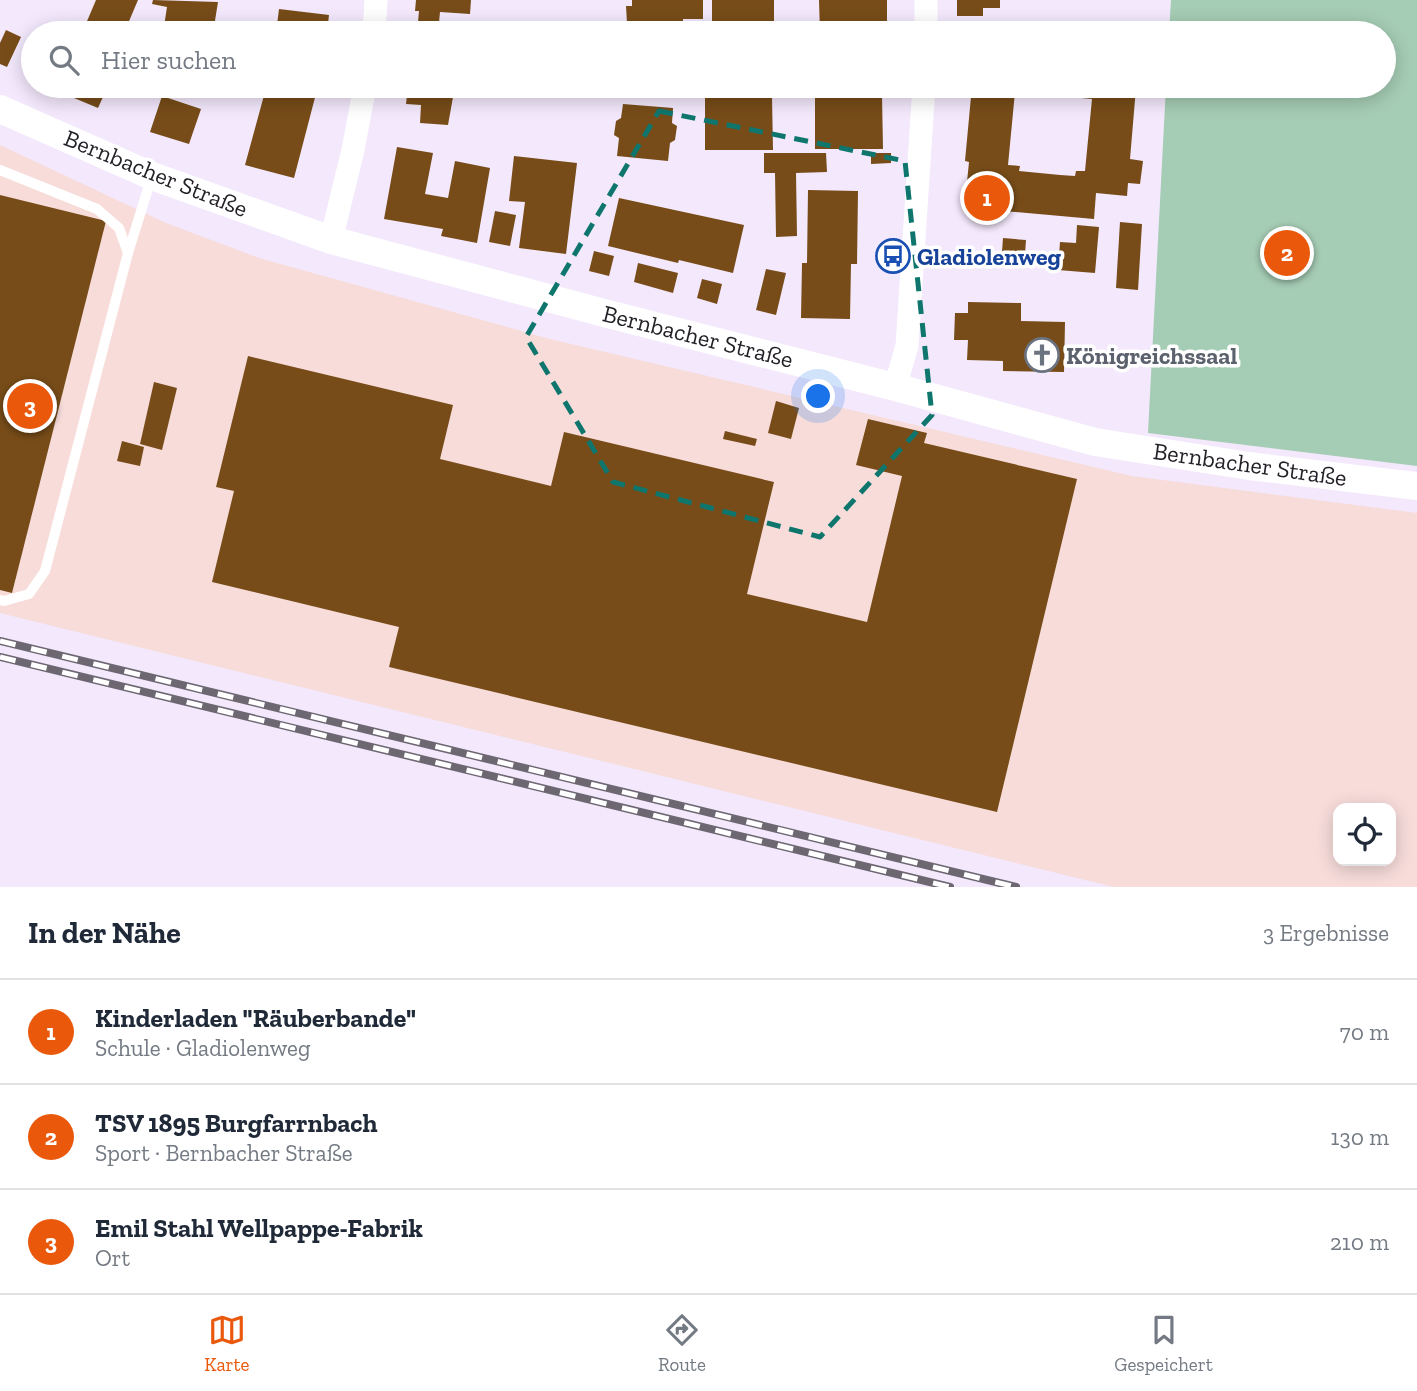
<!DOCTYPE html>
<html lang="de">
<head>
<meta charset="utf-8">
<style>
  :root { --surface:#fff; --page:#f6f6f7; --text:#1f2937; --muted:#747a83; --line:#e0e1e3; --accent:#ea580c }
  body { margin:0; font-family:"Zilla Slab",serif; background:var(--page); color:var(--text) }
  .controls { position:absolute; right:21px; bottom:21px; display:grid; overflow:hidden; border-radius:14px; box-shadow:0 4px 18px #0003 }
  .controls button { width:63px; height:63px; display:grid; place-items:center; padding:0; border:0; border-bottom:2px solid var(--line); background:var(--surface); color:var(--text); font:35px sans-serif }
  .you { position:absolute; left:819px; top:397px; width:24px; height:24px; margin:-18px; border:5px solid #fff; border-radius:50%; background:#1a73e8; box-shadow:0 0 0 10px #1a73e833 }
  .badge { display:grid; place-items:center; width:46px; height:46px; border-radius:50%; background:var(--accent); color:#fff; font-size:23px; font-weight:700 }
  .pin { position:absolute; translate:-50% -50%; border:4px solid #fff; box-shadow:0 2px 7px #0006 }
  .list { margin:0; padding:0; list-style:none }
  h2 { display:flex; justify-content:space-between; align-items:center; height:91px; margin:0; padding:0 28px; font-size:30px }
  h2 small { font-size:23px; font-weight:400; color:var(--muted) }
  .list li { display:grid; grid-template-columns:46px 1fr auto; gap:21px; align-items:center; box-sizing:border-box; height:105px; padding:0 28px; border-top:2px solid var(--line) }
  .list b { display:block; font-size:26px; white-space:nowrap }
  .list p { margin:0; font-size:23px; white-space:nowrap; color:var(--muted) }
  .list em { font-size:23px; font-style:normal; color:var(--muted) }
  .icon { flex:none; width:38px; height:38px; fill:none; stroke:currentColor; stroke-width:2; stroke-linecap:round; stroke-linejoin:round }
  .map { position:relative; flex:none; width:1417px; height:887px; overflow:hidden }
  .search { position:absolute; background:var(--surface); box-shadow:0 4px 18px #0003; left:21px; right:21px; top:21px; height:77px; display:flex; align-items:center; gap:18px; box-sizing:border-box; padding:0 24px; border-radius:38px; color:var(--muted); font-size:26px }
  .sheet { height:406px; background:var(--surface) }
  nav { display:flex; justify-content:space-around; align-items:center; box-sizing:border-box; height:98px; border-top:2px solid var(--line); background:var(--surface); font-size:19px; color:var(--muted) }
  nav a { display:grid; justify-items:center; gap:4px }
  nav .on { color:var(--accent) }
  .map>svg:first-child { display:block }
  .industrial { fill:#f7dcda; fill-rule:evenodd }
  .green { fill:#a5ccb4 }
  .building { fill:#774c18; fill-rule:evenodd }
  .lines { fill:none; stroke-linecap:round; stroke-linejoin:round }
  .service { stroke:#fff; stroke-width:10 }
  .minor { stroke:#fff; stroke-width:23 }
  .tertiary { stroke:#fff; stroke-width:28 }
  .rail-casing { stroke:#6d6772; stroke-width:8 }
  .rail { stroke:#fff; stroke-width:5; stroke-dasharray:16; stroke-linecap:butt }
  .marked { fill:none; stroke:#0f766e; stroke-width:5; stroke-dasharray:14 9; stroke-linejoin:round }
  .labels { text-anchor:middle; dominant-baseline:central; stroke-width:7; stroke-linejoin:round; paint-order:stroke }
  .street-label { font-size:24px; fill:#231f26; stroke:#fff }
  .transit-label { font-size:24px; font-weight:bold; fill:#164399; stroke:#fff; text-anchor:start }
  .worship-label { font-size:24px; font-weight:bold; fill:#5b616d; stroke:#fff; text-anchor:start }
</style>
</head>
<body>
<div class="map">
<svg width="1417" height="887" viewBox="0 0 1417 887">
  <rect width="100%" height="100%" fill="#f3e8fc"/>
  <path class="industrial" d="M0 145 166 223 259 258 550 339 1132 476 1417 513V887H1114L0 613ZM1338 808H1391V861H1338Z"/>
  <path class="green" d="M1171 0H1417V466L1148 433 1166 86H1384V33H1169Z"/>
  <g class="building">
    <path d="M96 0H138L124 33H82Z"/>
    <path d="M153 0 218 2 213 33H163L167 7 152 4Z"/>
    <path d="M416 0H471L470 14 440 12 438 33H417L419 11H415Z"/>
    <path d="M632 0H703V19H683V33H632V23H627L626 6H632Z"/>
    <rect x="712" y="0" width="62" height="33"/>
    <path d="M819 0H887V33H820Z"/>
    <path d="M957 0H1000V8H983V16H957Z"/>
    <path d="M279 9 329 15 327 33H276Z"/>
    <path d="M6 30 21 37 7 67 0 64V43Z"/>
    <path d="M51 86H108L98 108 50 88Z"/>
    <path d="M145 86H158L155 97 143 94Z"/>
    <path d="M296 86H318L294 178 245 165 266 88 294 95Z"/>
    <path d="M408 86H455L448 125 420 123 421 105 406 104Z"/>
    <rect x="783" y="86" width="21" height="9"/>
    <path d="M972 86H1120L1136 88 1130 159 1143 161 1140 184 1128 183 1127 196 1096 193 1094 219 993 210 996 184 967 182 969 162 965 161ZM1015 92 1092 99 1085 171H1076L1075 176 1060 175 1019 171 1020 166 1008 165Z"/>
    <path d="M162 96 201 109 189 144 150 132Z"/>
    <path d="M882 96 883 149H815V97Z"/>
    <path d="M772 97 773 150H705V98Z"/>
    <path d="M623 104 673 108 672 123 677 126 675 140 670 143 668 161 617 156 619 138 614 135 616 121 621 118Z"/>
    <path d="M397 147 433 153 425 194 448 198 455 161 490 168 477 243 441 236 443 229 384 219Z"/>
    <path d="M764 153H826L827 172 796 173 797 236 776 237 775 173H764Z"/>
    <path d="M871 153H891V163L871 164Z"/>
    <path d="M514 156 577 163 566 254 519 248 525 202 509 201Z"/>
    <path d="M808 190 858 191 857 264H851L850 319 801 318 802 263H807Z"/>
    <path d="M0 195 106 221 12 593 0 590Z"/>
    <path d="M619 198 744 225 733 273 679 260 678 263 608 246Z"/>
    <path d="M495 211 516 215 510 246 489 242Z"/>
    <path d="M1120 222 1142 224 1138 290 1116 288Z"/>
    <path d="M1077 225 1099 227 1095 273 1058 270 1060 242 1076 243Z"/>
    <path d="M1003 238 1026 240 1024 268 1001 266Z"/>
    <path d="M594 251 614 256 609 276 589 271Z"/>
    <path d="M638 263 678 273 673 293 634 282Z"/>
    <path d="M766 269 786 273 776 315 756 310Z"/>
    <path d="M702 279 722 284 717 304 697 298Z"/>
    <path d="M968 302 1021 303V321L1065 322 1064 372 1003 371V361L967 360 968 340H954L955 313H968Z"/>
    <path d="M248 356 453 405 440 459 551 486 564 432 774 482 747 594 867 622 902 476 856 465 868 419 927 433 924 443 1077 479 997 812 389 667 399 627 212 582 234 491 216 487Z"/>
    <path d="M154 382 177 388 162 450 140 444Z"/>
    <path d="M776 401 799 408 791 439 768 433Z"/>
    <path d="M725 431 757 439 755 446 723 439Z"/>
    <path d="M122 441 144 447 140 466 117 461Z"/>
  </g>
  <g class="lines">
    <g class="service">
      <path d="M0 170 97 209 119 228 128 253 45 571 29 594 4 601 0 600"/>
      <path d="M128 253 151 179"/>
    </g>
    <g class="minor">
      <path d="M374 33 376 0"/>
      <path d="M926 33V0"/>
      <path d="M331 240 353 150 365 86"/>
      <path d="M895 387 907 346 924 86"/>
    </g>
    <path class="tertiary" d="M0 109 152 176 331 240 604 313 895 387 1095 442 1249 466 1417 486"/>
    <g class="rail-casing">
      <g id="rail">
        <path d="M0 641 1016 887"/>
        <path d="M0 657 950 887"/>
      </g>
    </g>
    <use href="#rail" class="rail"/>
  </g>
  <path class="marked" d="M659 111 905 161 932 415 820 537 613 482 526 337Z"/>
  <defs>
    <g id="bus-ring" transform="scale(1.75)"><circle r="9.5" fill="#fff" stroke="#1a4fb4" stroke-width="1.5"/><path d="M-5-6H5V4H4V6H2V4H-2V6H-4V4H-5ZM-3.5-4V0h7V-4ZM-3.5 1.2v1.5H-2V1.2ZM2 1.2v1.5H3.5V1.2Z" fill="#1a4fb4"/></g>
    <g id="church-ring" transform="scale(1.75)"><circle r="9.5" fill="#fff" stroke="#6b7280" stroke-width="1.5"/><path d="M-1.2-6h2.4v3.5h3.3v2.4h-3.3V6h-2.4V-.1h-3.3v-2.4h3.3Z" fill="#6b7280"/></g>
  </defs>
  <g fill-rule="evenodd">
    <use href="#bus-ring" x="893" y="256"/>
    <use href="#church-ring" x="1042" y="355"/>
  </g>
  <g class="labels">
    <g class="street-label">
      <text transform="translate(156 173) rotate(22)">Bernbacher Straße</text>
      <text transform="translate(698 336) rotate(14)">Bernbacher Straße</text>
      <text transform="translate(1250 464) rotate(8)">Bernbacher Straße</text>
    </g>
    <g class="transit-label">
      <text x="917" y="256">Gladiolenweg</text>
    </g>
    <g class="worship-label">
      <text x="1066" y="355">Königreichssaal</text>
    </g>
  </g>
</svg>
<div class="controls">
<button><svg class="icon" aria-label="locate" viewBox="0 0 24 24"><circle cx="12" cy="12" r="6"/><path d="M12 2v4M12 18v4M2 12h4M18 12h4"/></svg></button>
</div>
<div class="you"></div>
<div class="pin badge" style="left:987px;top:198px">1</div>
<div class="pin badge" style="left:1287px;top:253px">2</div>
<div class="pin badge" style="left:30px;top:406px">3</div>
<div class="search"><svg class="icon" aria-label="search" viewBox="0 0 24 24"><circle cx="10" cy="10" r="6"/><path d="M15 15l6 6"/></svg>Hier suchen</div>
</div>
<section class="sheet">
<h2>In der Nähe<small>3 Ergebnisse</small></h2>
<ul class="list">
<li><span class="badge">1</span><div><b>Kinderladen &quot;Räuberbande&quot;</b><p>Schule · Gladiolenweg</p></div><em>70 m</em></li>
<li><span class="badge">2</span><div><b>TSV 1895 Burgfarrnbach</b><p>Sport · Bernbacher Straße</p></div><em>130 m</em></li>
<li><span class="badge">3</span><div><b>Emil Stahl Wellpappe-Fabrik</b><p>Ort</p></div><em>210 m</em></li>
</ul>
</section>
<nav>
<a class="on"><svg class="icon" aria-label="map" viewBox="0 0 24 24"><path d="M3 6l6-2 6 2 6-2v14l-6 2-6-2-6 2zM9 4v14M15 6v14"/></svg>Karte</a>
<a><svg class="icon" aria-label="directions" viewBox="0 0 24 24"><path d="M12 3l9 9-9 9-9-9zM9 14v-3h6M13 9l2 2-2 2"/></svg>Route</a>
<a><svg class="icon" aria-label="saved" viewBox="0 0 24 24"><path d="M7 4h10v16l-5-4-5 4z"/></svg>Gespeichert</a>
</nav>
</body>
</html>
